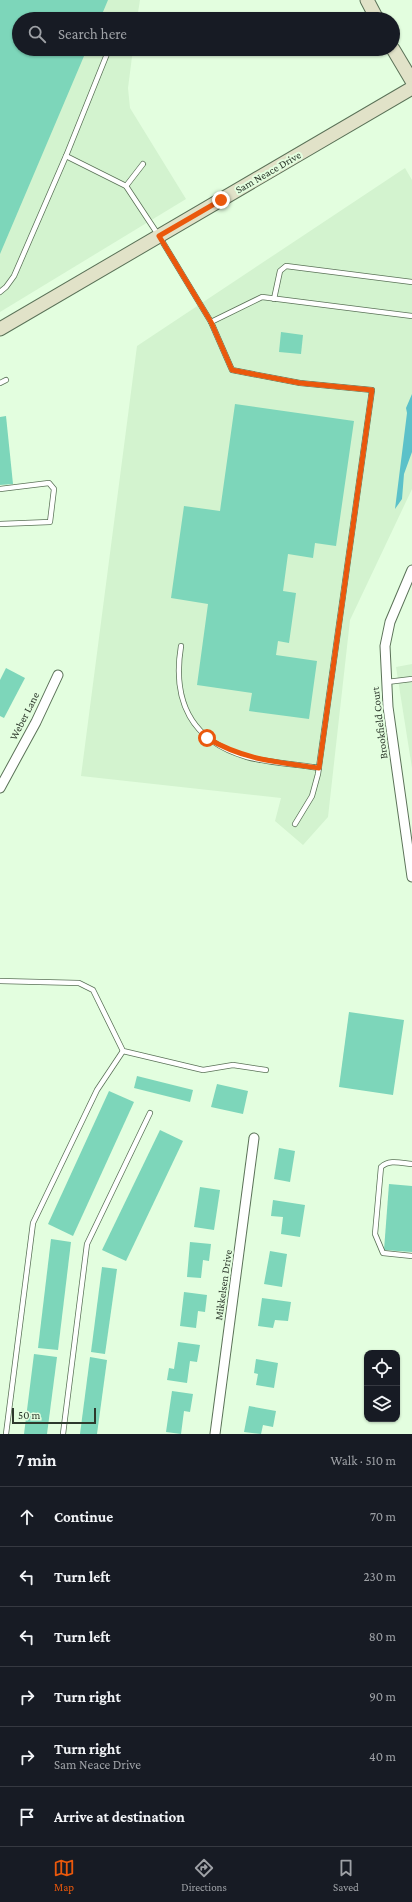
<!DOCTYPE html>
<html lang="en">
<head>
<meta charset="utf-8">
<style>
  :root { --surface:#171b24; --page:#20242c; --text:#f1f3f6; --muted:#9ea1a6; --line:#363941; --accent:#ea580c }
  body { margin:0; font-family:"Crimson Pro",serif; background:var(--page); color:var(--text) }
  .controls { position:absolute; right:12px; bottom:12px; display:grid; overflow:hidden; border-radius:8px; box-shadow:0 1px 3px #0004 }
  .controls button { width:36px; height:36px; display:grid; place-items:center; padding:0; border:0; border-bottom:1px solid var(--line); background:var(--surface); color:var(--text); font:20px sans-serif }
  .scale { position:absolute; left:12px; bottom:10px; width:84px; box-sizing:border-box; padding-left:4px; border:2px solid #2d382c; border-top:0; font-size:11px; line-height:14px; white-space:nowrap; color:#2d382c; -webkit-text-stroke:3px #e3fedf; paint-order:stroke }
  .stop { position:absolute; width:12px; height:12px; margin:-9px; border:3px solid #ea580c; border-radius:50%; background:#fff }
  .stop.end { background:#ea580c; border-color:#fff; box-shadow:0 1px 4px #0008 }
  .list { margin:0; padding:0; list-style:none }
  h2 { display:flex; justify-content:space-between; align-items:center; height:52px; margin:0; padding:0 16px; font-size:17px }
  h2 small { font-size:13px; font-weight:400; color:var(--muted) }
  .list li { display:grid; grid-template-columns:26px 1fr auto; gap:12px; align-items:center; box-sizing:border-box; height:60px; padding:0 16px; border-top:1px solid var(--line) }
  .list b { display:block; font-size:15px; white-space:nowrap }
  .list p { margin:0; font-size:13px; white-space:nowrap; color:var(--muted) }
  .list em { font-size:13px; font-style:normal; color:var(--muted) }
  .icon { flex:none; width:22px; height:22px; fill:none; stroke:currentColor; stroke-width:2; stroke-linecap:round; stroke-linejoin:round }
  .map { position:relative; flex:none; width:412px; height:1434px; overflow:hidden }
  .search { position:absolute; background:var(--surface); box-shadow:0 1px 3px #0004; left:12px; right:12px; top:12px; height:44px; display:flex; align-items:center; gap:10px; box-sizing:border-box; padding:0 14px; border-radius:22px; color:var(--muted); font-size:15px }
  .sheet { height:412px; background:var(--surface) }
  nav { display:flex; justify-content:space-around; align-items:center; box-sizing:border-box; height:56px; border-top:1px solid var(--line); background:var(--surface); font-size:11px; color:var(--muted) }
  nav a { display:grid; justify-items:center; gap:2px }
  nav .on { color:var(--accent) }
  .map>svg:first-child { display:block }
  .built { fill:#d3f3cf }
  .water { fill:#5bc1c9 }
  .building { fill:#7dd6ba }
  .lines { fill:none; stroke-linecap:round; stroke-linejoin:round }
  .lane-casing { stroke:#5b7258; stroke-width:6 }
  .street-casing { stroke:#5b7258; stroke-width:11 }
  .secondary-casing { stroke:#5b7258; stroke-width:15 }
  .lane { stroke:#fff; stroke-width:4.5 }
  .street { stroke:#fff; stroke-width:9 }
  .secondary { stroke:#e1e2c8; stroke-width:13 }
  .route { stroke:#ea580c; stroke-width:5 }
  .labels { text-anchor:middle; dominant-baseline:central; stroke-width:4; stroke-linejoin:round; paint-order:stroke }
  .street-label { font-size:11px; fill:#2d382c; stroke:#e3fedf }
</style>
</head>
<body>
<div class="map">
<svg width="412" height="1434" viewBox="0 0 412 1434">
  <rect width="100%" height="100%" fill="#e3fedf"/>
  <g class="built">
    <path d="M0 0H140L137 19H19V49H133L128 88 130 108 186 199 0 312Z"/>
    <path d="M405 168 412 180V489L350 620 328 817 303 845 275 821 281 798 81 776 137 346Z"/>
    <path d="M412 664V768L396 667Z"/>
  </g>
  <path class="water" d="M412 394V452L404 474 402 499 395 509 407 413 406 408Z"/>
  <g class="building">
    <path d="M0 0H108L100 19H19V49H87L0 254Z"/>
    <path d="M281 332 303 335 301 354 279 352Z"/>
    <path d="M235 404 354 421 336 546 315 543 313 558 288 554 283 591 296 593 289 643 278 641 276 655 317 661 309 719 249 711 252 693 197 685 208 604 171 598 184 506 220 511Z"/>
    <path d="M6 416 13 484 0 485V417Z"/>
    <path d="M6 668 25 678 4 718 0 716V680Z"/>
    <path d="M349 1012 404 1020 393 1095 339 1087Z"/>
    <path d="M137 1076 193 1090 190 1102 134 1088Z"/>
    <path d="M217 1084 248 1091 243 1114 211 1107Z"/>
    <path d="M109 1091 134 1102 73 1236 48 1224Z"/>
    <path d="M160 1130 183 1141 126 1261 102 1250Z"/>
    <path d="M279 1148 295 1151 290 1182 274 1179Z"/>
    <path d="M389 1184 412 1186V1252L384 1250Z"/>
    <path d="M200 1187 220 1190 214 1230 194 1227Z"/>
    <path d="M273 1200 305 1205 300 1237 281 1234 283 1217 271 1216Z"/>
    <path d="M51 1239 71 1242 58 1350 38 1348Z"/>
    <path d="M190 1242 211 1244 209 1261 203 1260 201 1278 187 1277Z"/>
    <path d="M270 1251 287 1254 282 1287 264 1284Z"/>
    <path d="M102 1267 117 1269 105 1354 91 1352Z"/>
    <path d="M184 1292 207 1295 205 1312 198 1311 196 1328 180 1326Z"/>
    <path d="M262 1298 291 1302 288 1321 275 1320 273 1328 258 1326Z"/>
    <path d="M178 1342 200 1345 197 1362 190 1361 187 1383 167 1380 169 1368 174 1369Z"/>
    <path d="M34 1354 57 1357 47 1434H24Z"/>
    <path d="M90 1357 107 1360 97 1434H80Z"/>
    <path d="M256 1359 278 1363 274 1388 256 1385 258 1374 254 1373Z"/>
    <path d="M172 1391 193 1394 190 1412 184 1411 181 1434 166 1432Z"/>
    <path d="M249 1406 276 1411 273 1427 263 1425 261 1434 244 1432Z"/>
  </g>
  <g class="lines">
    <g class="lane-casing">
      <g id="lane">
        <path d="M109 49 66 156 126 186 159 236 211 322 262 297 412 316"/>
        <path d="M126 186 143 164"/>
        <path d="M0 292 6 287 14 276 66 156"/>
        <path d="M274 299 280 271 286 266 412 282"/>
        <path d="M211 322 232 370 300 383 372 390 318 774 312 796 295 824"/>
        <path d="M0 383 6 380"/>
        <path d="M0 489 49 483 54 489 50 522 0 524"/>
        <path d="M181 646C172 701 191 741 247 757 269 763 296 764 319 768"/>
        <path d="M387 682 412 679"/>
        <path d="M0 981 79 983 93 990 123 1051 203 1070 233 1065 266 1070"/>
        <path d="M412 1164C401 1163 389 1159 381 1167L375 1234 383 1253 412 1256"/>
        <path d="M6 1434 33 1223 97 1090 123 1051"/>
        <path d="M63 1434 87 1244 150 1113"/>
      </g>
    </g>
    <g class="street-casing">
      <g id="street">
        <path d="M412 570 390 622 385 646 388 707 412 877"/>
        <path d="M0 788 36 722 58 675"/>
        <path d="M215 1434 254 1138"/>
      </g>
    </g>
    <g class="secondary-casing">
      <g id="secondary">
        <path d="M367 0 377 19"/>
        <path d="M393 49 412 81"/>
        <path d="M0 329 412 88"/>
      </g>
    </g>
    <use href="#lane" class="lane"/>
    <use href="#street" class="street"/>
    <use href="#secondary" class="secondary"/>
  </g>
  <g class="lines">
    <path class="route" d="M207 738C244 760 277 762 319 768L372 390 300 383 232 370 211 322 159 236 221 200"/>
  </g>
  <g class="labels">
    <g class="street-label">
      <text transform="translate(268 172) rotate(-30)">Sam Neace Drive</text>
      <text transform="translate(24 716) rotate(-63)">Weber Lane</text>
      <text transform="translate(379 723) rotate(-97)">Brookfield Court</text>
      <text transform="translate(223 1285) rotate(-82)">Mikkelsen Drive</text>
    </g>
  </g>
</svg>
<div class="controls">
<button><svg class="icon" aria-label="locate" viewBox="0 0 24 24"><circle cx="12" cy="12" r="6"/><path d="M12 2v4M12 18v4M2 12h4M18 12h4"/></svg></button>
<button><svg class="icon" aria-label="layers" viewBox="0 0 24 24"><path d="M12 4l9 5-9 5-9-5zM3 14l9 5 9-5"/></svg></button>
</div>
<div class="scale">50 m</div>
<div class="stop" style="left:207px;top:738px"></div>
<div class="stop end" style="left:221px;top:200px"></div>
<div class="search"><svg class="icon" aria-label="search" viewBox="0 0 24 24"><circle cx="10" cy="10" r="6"/><path d="M15 15l6 6"/></svg>Search here</div>
</div>
<section class="sheet">
<h2>7 min<small>Walk · 510 m</small></h2>
<ul class="list">
<li><svg class="icon" aria-label="ahead" viewBox="0 0 24 24"><path d="M12 20V5M6 11l6-6 6 6"/></svg><div><b>Continue</b></div><em>70 m</em></li>
<li><svg class="icon" aria-label="left" viewBox="0 0 24 24"><path d="M17 20v-9H6M10 6l-5 5 5 5"/></svg><div><b>Turn left</b></div><em>230 m</em></li>
<li><svg class="icon" aria-label="left" viewBox="0 0 24 24"><path d="M17 20v-9H6M10 6l-5 5 5 5"/></svg><div><b>Turn left</b></div><em>80 m</em></li>
<li><svg class="icon" aria-label="right" viewBox="0 0 24 24"><path d="M7 20v-9h11M14 6l5 5-5 5"/></svg><div><b>Turn right</b></div><em>90 m</em></li>
<li><svg class="icon" aria-label="right" viewBox="0 0 24 24"><path d="M7 20v-9h11M14 6l5 5-5 5"/></svg><div><b>Turn right</b><p>Sam Neace Drive</p></div><em>40 m</em></li>
<li><svg class="icon" aria-label="arrive" viewBox="0 0 24 24"><path d="M6 21V4h12l-3 4 3 4H6"/></svg><div><b>Arrive at destination</b></div></li>
</ul>
</section>
<nav>
<a class="on"><svg class="icon" aria-label="map" viewBox="0 0 24 24"><path d="M3 6l6-2 6 2 6-2v14l-6 2-6-2-6 2zM9 4v14M15 6v14"/></svg>Map</a>
<a><svg class="icon" aria-label="directions" viewBox="0 0 24 24"><path d="M12 3l9 9-9 9-9-9zM9 14v-3h6M13 9l2 2-2 2"/></svg>Directions</a>
<a><svg class="icon" aria-label="saved" viewBox="0 0 24 24"><path d="M7 4h10v16l-5-4-5 4z"/></svg>Saved</a>
</nav>
</body>
</html>
